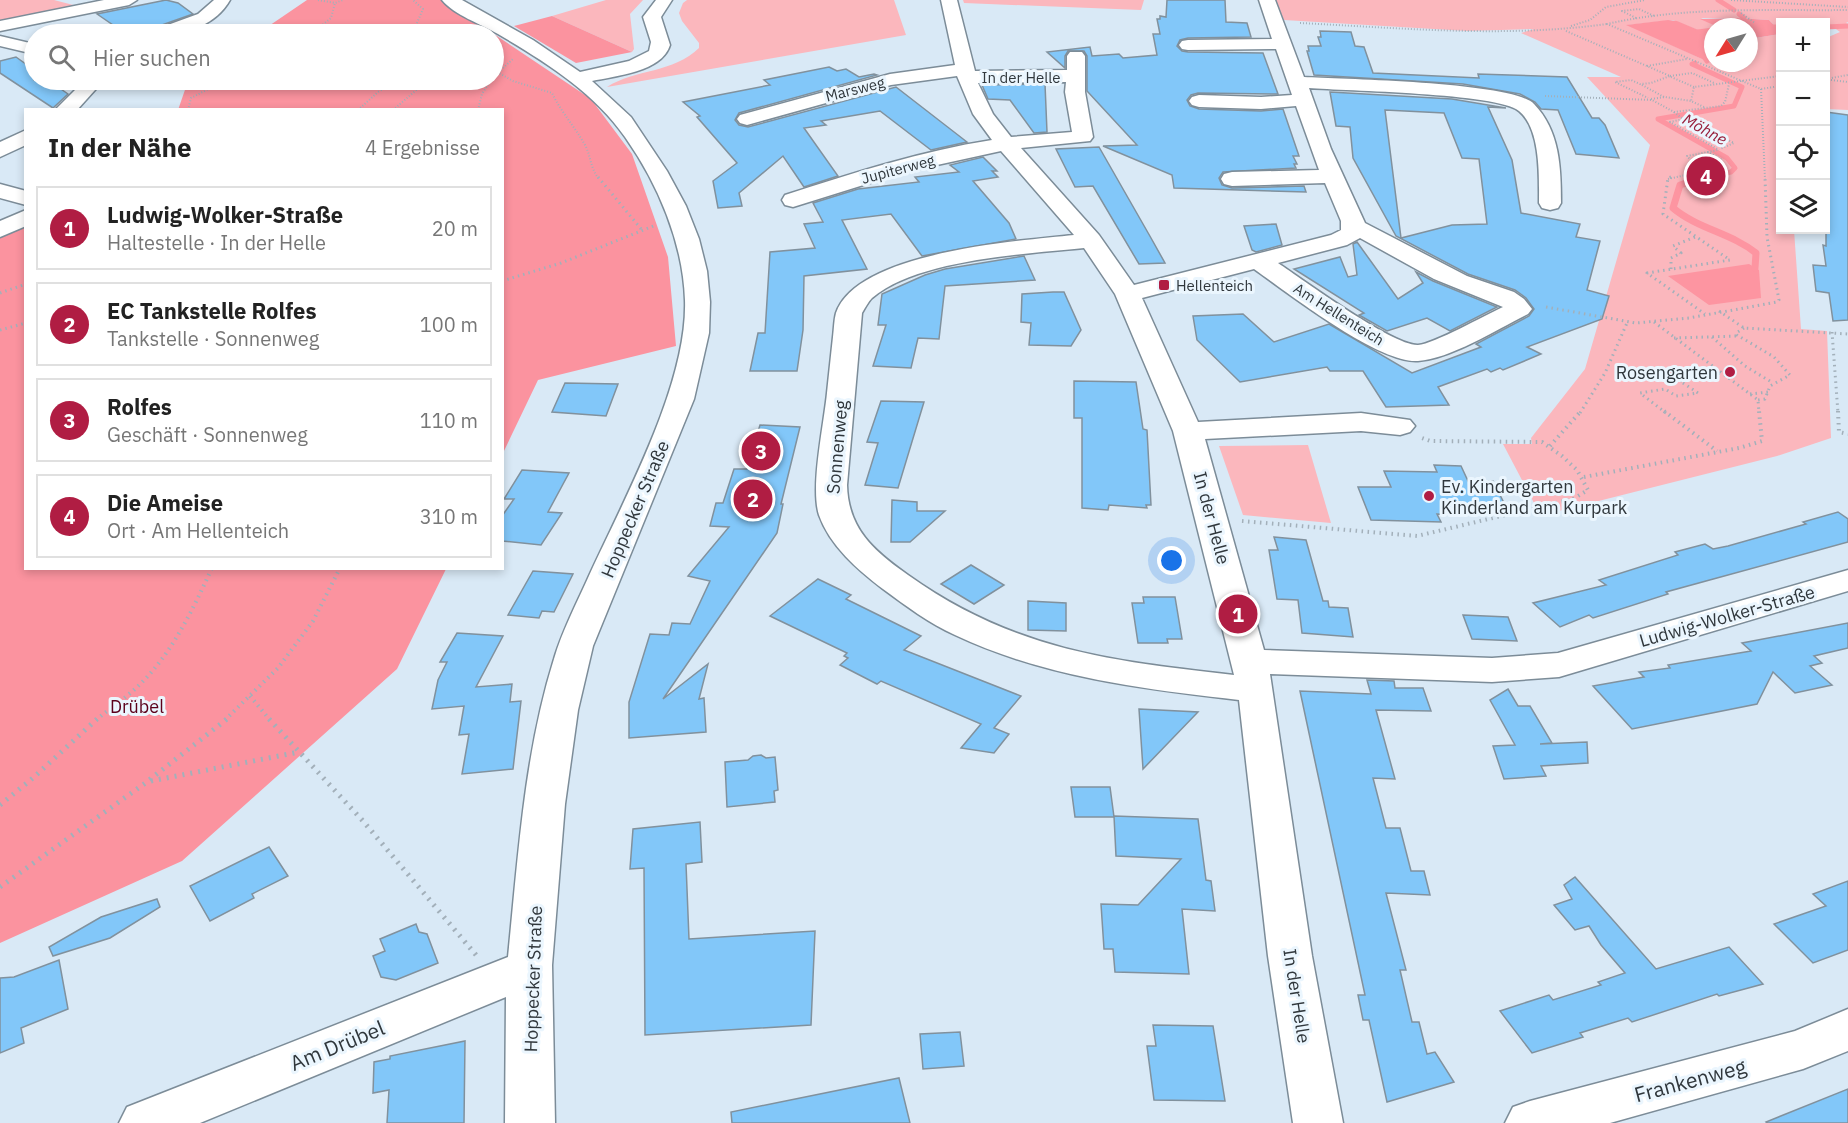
<!DOCTYPE html>
<html lang="de">
<head>
<meta charset="utf-8">
<style>
  :root { --surface:#fff; --page:#f6f6f6; --text:#222; --muted:#767676; --line:#e0e0e0; --accent:#b01d43 }
  body { margin:0; font-family:"IBM Plex Sans",sans-serif; background:var(--page); color:var(--text) }
  .controls { position:absolute; right:18px; top:18px; display:grid; overflow:hidden; border-radius:0px; box-shadow:0 3px 9px #0003 }
  .controls button { width:54px; height:54px; display:grid; place-items:center; padding:0; border:0; border-bottom:2px solid var(--line); background:var(--surface); color:var(--text); font:30px sans-serif }
  .compass { position:absolute; left:1704px; top:18px; width:54px; height:54px; border-radius:50%; background:var(--surface); box-shadow:0 3px 9px #0003; rotate:233deg }
  .you { position:absolute; left:1172px; top:561px; width:21px; height:21px; margin:-15px; border:4px solid #fff; border-radius:50%; background:#1a73e8; box-shadow:0 0 0 9px #1a73e833 }
  .badge { display:grid; place-items:center; width:39px; height:39px; border-radius:50%; background:var(--accent); color:#fff; font-size:20px; font-weight:700 }
  .pin { position:absolute; translate:-50% -50%; border:3px solid #fff; box-shadow:0 2px 6px #0006 }
  .list { margin:0; padding:0; list-style:none }
  h2 { display:flex; justify-content:space-between; align-items:center; height:78px; margin:0; padding:0 24px; font-size:26px }
  h2 small { font-size:20px; font-weight:400; color:var(--muted) }
  .list li { display:grid; grid-template-columns:39px 1fr auto; gap:18px; align-items:center; box-sizing:border-box; height:84px; margin:0 12px 12px; padding:0 12px; border:2px solid var(--line); border-radius:0px }
  .list b { display:block; font-size:22px; white-space:nowrap }
  .list p { margin:0; font-size:20px; white-space:nowrap; color:var(--muted) }
  .list em { font-size:20px; font-style:normal; color:var(--muted) }
  .icon { flex:none; width:33px; height:33px; fill:none; stroke:currentColor; stroke-width:2; stroke-linecap:round; stroke-linejoin:round }
  .map { position:relative; flex:none; width:1848px; height:1123px; overflow:hidden }
  .search { position:absolute; background:var(--surface); box-shadow:0 3px 9px #0003; left:24px; top:24px; width:480px; height:66px; display:flex; align-items:center; gap:15px; box-sizing:border-box; padding:0 21px; border-radius:33px; color:var(--muted); font-size:22px }
  .panel { position:absolute; background:var(--surface); box-shadow:0 3px 9px #0003; left:24px; top:108px; width:480px; height:462px; border-radius:0px }
  .map>svg:first-child { display:block }
  .green { fill:#fbb7bd }
  .forest { fill:#fb939f }
  .water { fill:#fd95a1 }
  .lines { fill:none; stroke-linecap:round; stroke-linejoin:round }
  .stream-far1 { stroke:#fd95a1; stroke-width:5 }
  .stream { stroke:#fd95a1; stroke-width:7 }
  .building { fill:#82c7f9; stroke:#81919d; stroke-width:1.5; fill-rule:evenodd }
  .minor-casing { stroke:#7c8c98; stroke-width:3 }
  .path-far3 { stroke:#a3b0ba; stroke-width:2; stroke-dasharray:1 2; stroke-linecap:butt }
  .path-far2 { stroke:#a3b0ba; stroke-width:3; stroke-dasharray:1.5 4; stroke-linecap:butt }
  .path-far1 { stroke:#a3b0ba; stroke-width:4; stroke-dasharray:1.5 4.5; stroke-linecap:butt }
  .path { stroke:#a3b0ba; stroke-width:5; stroke-dasharray:2 6; stroke-linecap:butt }
  .minor { fill:#fff; fill-rule:evenodd }
  .poi-dot { fill:#b01d43; stroke:#ebf6fe; stroke-width:2 }
  .labels { text-anchor:middle; dominant-baseline:central; stroke-width:6; stroke-linejoin:round; paint-order:stroke }
  .far-street-label { font-size:15px; fill:#30373c; stroke:#ebf6fe }
  .far-poi-label { font-size:15px; fill:#30373c; stroke:#ebf6fe; text-anchor:start }
  .far-water-label { font-size:16px; font-style:italic; fill:#98203c; stroke:#ebf6fe }
  .poi-label { font-size:18px; fill:#30373c; stroke:#ebf6fe; text-anchor:end }
  .street-label { font-size:18px; fill:#30373c; stroke:#ebf6fe }
  .park-label { font-size:18px; fill:#5c001b; stroke:#ebf6fe }
  .near-street-label { font-size:21px; fill:#30373c; stroke:#ebf6fe }
</style>
</head>
<body>
<div class="map">
<svg width="1848" height="1123" viewBox="0 0 1848 1123">
  <rect width="100%" height="100%" fill="#d9e9f6"/>
  <g class="green">
    <path d="M0 0H54L81 7 0 22Z"/>
    <path d="M606 0H643L630 14 634 49 632 52 552 16Z"/>
    <path d="M687 0H894L906 35 607 87C635 69 674 73 699 48V43L682 21 679 13 683 3Z"/>
    <path d="M963 0H1144L1141 10 964 3Z"/>
    <path d="M1275 0H1848V22L1846 23 1848 24V110L1826 109V38L1840 32 1826 22H1780V31L1769 20 1737 18H1701L1718 27H1713V36L1673 20 1628 25 1713 64C1730 61 1733 79 1751 63L1749 39 1780 34V230H1794L1801 329 1827 331 1831 438 1777 456 1547 514 1534 503 1503 444H1532L1531 438 1585 369 1650 145 1587 77H1621L1521 33 1534 29 1467 31 1284 20Z"/>
    <path d="M1308 445 1331 523 1243 515 1219 446Z"/>
  </g>
  <g class="forest">
    <path d="M307 0H443L591 99 632 154 668 257 676 346 538 380 503 453 502 110H178L187 84 193 80H494V34H257Z"/>
    <path d="M552 16 632 52 576 63 514 26Z"/>
    <path d="M25 225 26 568 446 569 397 669 182 861 0 943V238Z"/>
  </g>
  <g class="water">
    <path d="M1737 18 1769 20 1780 31V34L1749 39V27H1718L1700 19Z"/>
    <path d="M1668 20 1677 21 1713 36V63H1749V54L1752 60C1737 80 1731 62 1713 64L1626 25Z"/>
    <path d="M1749 264 1759 270 1761 298 1709 305 1668 276Z"/>
  </g>
  <g class="lines">
    <g class="stream-far1">
      <path d="M1718 0 1734 10"/>
      <path d="M1739 14 1744 18"/>
      <path d="M1749 27H1780"/>
      <path d="M1826 27 1848 26"/>
      <path d="M1707 61 1701 52 1698 32 1713 30"/>
      <path d="M1695 63 1692 64 1742 87 1734 106 1658 119 1727 158 1735 168 1731 172 1699 179"/>
    </g>
    <path class="stream" d="M1706 177 1680 185 1673 208C1698 229 1731 233 1756 253L1755 268"/>
  </g>
  <g class="building">
    <path d="M166 0 178 3 193 14 153 28 149 34 119 29 97 14Z"/>
    <path d="M1167 0H1225L1226 22 1247 23 1251 37 1188 38 1180 40 1177 46 1182 51 1188 52 1263 53 1278 94 1198 93 1191 95 1187 100 1190 106 1199 109 1261 111 1283 109 1299 156H1293L1297 164H1294L1296 168 1223 172 1219 178 1222 185 1232 188 1304 186 1306 192 1174 188 1172 175 1103 146 1137 145 1087 91V56L1084 51H1068L1065 56V68L1047 52 1090 47 1092 56 1119 54 1123 58 1157 55 1153 34H1160L1157 19H1160V16L1166 17Z"/>
    <path d="M208 25 220 34H182L196 30Z"/>
    <path d="M1320 31 1351 32 1355 46 1364 47 1373 73 1479 78 1478 74 1567 77 1592 118H1599L1605 125 1619 158 1576 154 1558 110 1541 109 1535 102 1520 94 1463 84 1314 75 1307 51H1309L1308 46H1321L1318 37H1321Z"/>
    <path d="M16 57 34 70V80H48L68 94 53 108 0 73V61Z"/>
    <path d="M829 67 837 71 846 69 859 77 874 74 877 75 739 113 735 120 739 125 748 127 896 87 967 142 931 150 880 111 821 121 826 125 804 128 838 176 804 187 783 156 739 193 742 206 718 208 713 181 737 163 697 117 700 116 683 102 770 85 764 80Z"/>
    <path d="M1045 84 1047 132 1034 133 1010 100 988 99 982 85Z"/>
    <path d="M1330 92 1452 99 1506 108 1488 107 1512 160 1521 213 1580 224 1576 237 1600 241 1587 290 1609 296 1602 319 1527 347 1541 354 1503 370 1500 368 1491 372 1487 369 1438 387 1449 405 1386 407 1363 371H1330L1327 367 1240 382 1197 340 1193 316 1243 314 1274 342 1329 324 1412 373 1481 347 1476 344 1529 316 1534 309 1526 298 1515 290 1468 274 1396 236 1353 158 1350 127 1336 126ZM1385 110 1444 113 1462 158 1479 159 1487 224 1452 225 1401 238Z"/>
    <path d="M1826 112 1848 115V320L1833 321 1829 293 1816 291 1813 265 1826 266 1823 245 1826 246Z"/>
    <path d="M1099 147 1151 238 1165 263 1139 264 1093 186 1075 187 1056 149Z"/>
    <path d="M983 157 997 171H992L998 177 973 181 1009 223 1016 239 922 256 891 214 842 220 867 269 804 276 803 330 797 371H750L758 333H765L770 252 815 248 804 224 823 222 813 203 858 189 919 182 915 177 959 172 950 165Z"/>
    <path d="M1276 224 1282 245 1256 252 1252 250 1244 226Z"/>
    <path d="M1357 242 1398 299 1423 283 1416 272 1433 281 1497 307 1450 331 1427 318 1387 331 1359 315 1364 313 1294 269 1340 257 1348 277 1357 275 1353 244Z"/>
    <path d="M1024 256 1035 280 945 286 939 339 918 338 911 368 873 366 886 325H878L882 294 925 275 945 269Z"/>
    <path d="M1053 292H1064L1081 330 1071 346 1029 345 1031 323 1021 322 1022 294Z"/>
    <path d="M1074 381 1136 382 1143 429 1147 430 1151 505H1146L1147 508 1109 505 1108 510 1082 508V418H1074Z"/>
    <path d="M565 383 618 384 606 416 552 412Z"/>
    <path d="M881 401 924 402 898 488 865 485 878 443 867 442Z"/>
    <path d="M760 425 800 427 781 504H783L777 533 663 699 708 664 699 699 704 698 706 732 629 738V702L650 634 669 635 672 623 690 624 710 581 688 576 729 527 710 526 716 503H723L734 469H747Z"/>
    <path d="M1434 465 1461 466 1468 481H1493L1507 509 1469 508 1472 515 1437 514 1441 522 1371 520 1358 487H1391L1384 471 1437 472Z"/>
    <path d="M522 470 569 473 548 512 562 513 541 545 502 541V516L514 499H504Z"/>
    <path d="M892 500 917 502V511H945L910 542H891Z"/>
    <path d="M1838 512 1848 519V542L1666 592 1668 594 1593 618 1589 615 1560 627 1533 603 1606 585 1599 580 1678 555 1675 552 1705 544 1713 549 1728 546 1806 524 1803 522Z"/>
    <path d="M1274 537 1306 540 1323 601H1328L1329 607 1348 608 1353 637 1302 633 1298 600 1277 599 1269 550H1278Z"/>
    <path d="M971 565 1004 585 974 604 941 584Z"/>
    <path d="M533 571 573 574 554 612 542 611 539 618 508 615Z"/>
    <path d="M818 579 851 595 846 599 921 636 904 650 1021 696 994 728 1009 734 994 753 961 748 981 724 881 681 877 684 840 665 848 658 844 656 847 653 770 616Z"/>
    <path d="M1143 597H1175L1182 639H1167L1168 643H1138L1132 603H1144Z"/>
    <path d="M1028 601 1066 603V631L1028 630Z"/>
    <path d="M1463 615 1508 617 1517 641 1472 639Z"/>
    <path d="M1848 623V648L1814 656 1822 663 1810 666 1832 685 1795 693 1773 672 1757 704 1632 729 1593 686 1644 677 1639 672 1670 668 1668 665 1751 651 1742 643Z"/>
    <path d="M457 633 503 636 476 687 512 684 510 702 521 701 513 769 462 774 469 734 459 735 464 706 432 709 438 680 447 662H440Z"/>
    <path d="M1367 680 1394 681 1395 688H1423L1431 711 1376 710 1395 779 1373 778 1386 828H1400L1411 871H1424L1430 895 1386 893 1406 970H1400L1412 1022H1419L1427 1054 1435 1052 1454 1082 1387 1102 1369 1020H1363L1358 995H1365L1300 691 1371 694Z"/>
    <path d="M1508 689 1518 706H1530L1552 743 1540 744 1587 742 1588 763 1541 766 1546 776 1504 779 1493 746 1515 745 1490 700Z"/>
    <path d="M1139 709 1198 712 1143 769Z"/>
    <path d="M761 755 766 758 775 757 778 790 774 791 775 802 727 807 725 762 748 760 753 756Z"/>
    <path d="M1071 787H1110L1114 817H1075Z"/>
    <path d="M1114 816 1198 819 1206 880 1211 881 1215 911 1182 909 1189 974 1115 972 1113 949H1104L1101 904 1138 905 1181 859 1116 856Z"/>
    <path d="M700 822 702 862 686 864 689 939 815 931 811 1025 645 1035 644 868 630 869 633 829Z"/>
    <path d="M269 847 288 876 252 894 254 898 210 921 190 886Z"/>
    <path d="M1575 877 1656 969 1729 947 1763 984 1719 996 1717 994 1632 1022 1628 1018 1580 1033 1583 1037 1532 1053 1500 1011 1549 995 1553 1000 1601 985 1598 982 1625 973 1601 945 1589 926 1575 930 1554 905 1572 899 1564 885Z"/>
    <path d="M1848 881V950L1813 963 1774 924 1826 906 1813 894Z"/>
    <path d="M157 899 160 907 110 938 53 956 49 947 101 917Z"/>
    <path d="M416 924 419 932 427 934 438 963 396 980 381 977 373 956 385 951 380 939Z"/>
    <path d="M59 960 68 1009 21 1028 24 1043 0 1053V978L14 977Z"/>
    <path d="M1153 1025 1213 1026 1225 1101 1154 1100 1147 1046H1156Z"/>
    <path d="M960 1032 964 1066 923 1069 920 1034Z"/>
    <path d="M465 1041 464 1123H387L389 1090 373 1093 374 1062 390 1059V1056Z"/>
    <path d="M899 1078 910 1123H732L731 1112Z"/>
    <path d="M1848 1089V1123H1767L1766 1122Z"/>
  </g>
  <g class="lines">
    <g class="minor-casing">
      <g id="minor">
        <path d="M104 0H137L129 5 0 31V21Z"/>
        <path d="M214 0H230C215 27 180 37 151 34L154 30 198 14Z"/>
        <path d="M442 0H462L533 40 580 72 629 61 649 51 651 42 643 17 656 0H672L661 17 670 45C662 72 615 76 592 81L631 117 667 171 686 206 699 239 707 271 710 302 709 333 694 399 593 646 578 710 565 804 552 965 555 1123H505L506 997 200 1123H119L127 1107 508 957C518 858 524 755 554 659 562 631 576 605 588 578 623 501 688 384 685 300 683 242 658 184 625 137 594 92 544 61 498 34 481 24 454 15 442 0Z"/>
        <path d="M941 0H957L975 71 1067 70V56L1070 52H1082L1085 56V92L1093 137 1090 141 1021 148 1099 235 1134 285 1331 235 1341 230V221L1325 183 1232 186 1224 184 1221 179 1224 174 1232 172 1319 170 1296 106 1261 109 1199 107 1192 105 1189 101 1192 97 1199 95 1261 97 1292 95 1276 49 1188 50 1182 49 1179 45 1182 41 1188 40 1272 39 1259 0H1275L1304 77C1342 79 1514 82 1534 104 1560 131 1561 168 1561 203L1558 208 1550 210 1542 208 1539 203C1539 177 1541 129 1519 111 1498 93 1344 91 1309 88L1331 149 1365 223 1467 276 1514 292 1524 299 1532 309 1528 314C1498 329 1450 359 1418 361 1379 364 1288 293 1254 269L1142 298 1198 422 1361 413 1410 420 1415 426 1410 432 1400 435 1361 431 1205 439 1264 650 1492 658 1558 653 1848 570V591L1559 677 1492 682 1270 674 1312 956 1343 1123H1293L1268 956 1239 700C1142 689 1044 677 955 635 929 623 906 606 883 589 858 570 830 546 819 515 810 487 824 424 827 393 829 374 831 355 833 337 834 329 834 320 836 313 857 252 1017 241 1074 235L1001 151 905 172 793 207 785 205 782 200 785 195C853 173 921 151 992 140L973 114 957 76 891 85 747 125 740 123 737 119 740 115 890 74 955 65ZM1066 82 1065 92 1072 132 1011 137 993 114 978 83ZM1360 238 1434 279 1503 307C1485 315 1434 344 1418 345 1393 346 1302 279 1278 263L1347 245ZM1084 248 1115 294 1173 431 1234 675C1110 661 1013 650 908 575 874 551 848 529 847 485L862 313C865 308 868 302 872 298 918 259 1026 254 1084 248Z"/>
        <path d="M0 36 34 44V54L0 46Z"/>
        <path d="M85 80H104L77 110H55Z"/>
        <path d="M26 130V145L0 157V142Z"/>
        <path d="M0 184 26 191V205L0 198Z"/>
        <path d="M26 210V226L0 237V221Z"/>
        <path d="M1848 1009V1051L1803 1069 1610 1123H1505L1513 1107 1530 1101 1795 1031Z"/>
      </g>
    </g>
    <g class="path-far3">
      <path d="M318 0 335 3 343 0"/>
      <path d="M1731 0 1848 7"/>
      <path d="M1741 13 1755 23"/>
      <path d="M1636 18 1622 11 1639 9 1654 16"/>
      <path d="M1300 23C1402 28 1505 38 1607 24"/>
      <path d="M1571 26 1590 20 1606 7 1645 0"/>
      <path d="M1566 31 1670 76 1651 83 1640 84 1631 80 1615 82 1648 98"/>
      <path d="M311 34 331 18 335 3"/>
      <path d="M412 34 423 9 413 0"/>
      <path d="M1647 66 1687 59"/>
      <path d="M497 72 513 81 552 93C561 112 575 127 585 145 591 156 590 168 599 179"/>
      <path d="M494 76 513 59"/>
      <path d="M1670 76 1692 73 1714 83"/>
      <path d="M1671 77 1694 87"/>
      <path d="M1826 79 1848 75"/>
      <path d="M1831 80 1848 82"/>
      <path d="M1642 85 1664 97"/>
      <path d="M1780 86 1761 89 1607 24C1685 6 1769 11 1848 10"/>
      <path d="M1761 89 1765 179"/>
      <path d="M1545 96 1652 100 1674 112 1721 106 1725 102 1729 84"/>
      <path d="M1651 99 1665 97 1691 101"/>
      <path d="M1704 107 1691 101 1694 87 1780 76"/>
      <path d="M188 110 191 98 226 80"/>
      <path d="M358 110 378 92 399 80"/>
      <path d="M393 110 428 80"/>
      <path d="M478 110 482 94 491 80"/>
      <path d="M1674 112 1683 119 1670 122 1719 150"/>
      <path d="M1683 119 1734 143 1720 149"/>
      <path d="M1701 172 1687 156 1708 152"/>
      <path d="M1668 179 1722 167V160L1708 152 1718 150"/>
    </g>
    <g class="path-far2">
      <path d="M598 177 642 230"/>
      <path d="M1671 177 1668 178 1663 214 1730 260 1647 273 1705 314"/>
      <path d="M1671 269V258L1681 253 1673 246 1695 237"/>
      <path d="M502 281 561 263 656 225"/>
      <path d="M0 293 26 284"/>
      <path d="M1546 307 1636 323 1689 318 1777 302 1779 300 1767 237 1765 177"/>
      <path d="M1719 311 1744 328 1848 334"/>
      <path d="M1654 322 1758 400 1759 413"/>
      <path d="M1744 328 1736 333 1737 335 1774 357 1790 375 1770 386 1765 399 1758 400"/>
      <path d="M0 330 26 323"/>
      <path d="M1832 332 1838 413"/>
      <path d="M1712 337 1745 366 1773 383"/>
      <path d="M1674 338 1738 336"/>
      <path d="M1750 394 1769 392"/>
      <path d="M1580 413 1605 373 1627 323"/>
      <path d="M1666 413 1640 393 1665 389 1676 396 1698 393 1680 381 1721 373"/>
    </g>
    <g class="path-far1">
      <path d="M1664 411 1717 451"/>
      <path d="M1838 411 1839 432 1848 434"/>
      <path d="M1550 446 1581 411"/>
      <path d="M1584 477 1739 448 1762 441 1759 411"/>
      <path d="M1242 521 1417 536 1573 499 1588 490 1577 470 1562 456 1542 442 1430 441 1422 438"/>
      <path d="M250 696 270 720"/>
      <path d="M96 720C109 709 123 700 136 688 171 656 192 611 212 568"/>
      <path d="M225 720 278 668 313 621 340 568"/>
    </g>
    <g class="path">
      <path d="M269 719 363 821 476 955"/>
      <path d="M151 781 299 752"/>
      <path d="M0 805 33 778 97 719"/>
      <path d="M0 887 144 784 227 719"/>
    </g>
    <use href="#minor" class="minor"/>
  </g>
  <g class="poi-dot">
    <rect x="1158" y="279" width="12" height="12" rx="3"/>
    <circle cx="1730" cy="372" r="6"/>
    <circle cx="1429" cy="496" r="6"/>
  </g>
  <g class="labels">
    <g class="far-street-label">
      <text x="1021" y="77">In der Helle</text>
      <text transform="translate(855 89) rotate(-14)">Marsweg</text>
      <text transform="translate(898 169) rotate(-15)">Jupiterweg</text>
      <text transform="translate(1339 314) rotate(32)">Am Hellenteich</text>
    </g>
    <g class="far-poi-label">
      <text x="1176" y="285">Hellenteich</text>
    </g>
    <g class="far-water-label">
      <text transform="translate(1705 129) rotate(29)">Möhne</text>
    </g>
    <g class="poi-label">
      <text x="1718" y="372">Rosengarten</text>
      <text x="1441" y="486" text-anchor="start">Ev. Kindergarten<tspan x="1441" dy="21">Kinderland am Kurpark</tspan></text>
    </g>
    <g class="street-label">
      <text transform="translate(837 447) rotate(-85)">Sonnenweg</text>
      <text transform="translate(635 509) rotate(-67)">Hoppecker Straße</text>
      <text transform="translate(1212 518) rotate(75)">In der Helle</text>
      <text transform="translate(1727 616) rotate(-16)">Ludwig-Wolker-Straße</text>
      <text transform="translate(533 979) rotate(-88)">Hoppecker Straße</text>
      <text transform="translate(1297 996) rotate(81)">In der Helle</text>
    </g>
    <g class="park-label">
      <text x="137" y="706">Drübel</text>
    </g>
    <g class="near-street-label">
      <text transform="translate(337 1045) rotate(-22)">Am Drübel</text>
      <text transform="translate(1690 1080) rotate(-15)">Frankenweg</text>
    </g>
  </g>
</svg>
<div class="controls">
<button>+</button>
<button>−</button>
<button><svg class="icon" aria-label="locate" viewBox="0 0 24 24"><circle cx="12" cy="12" r="6"/><path d="M12 2v4M12 18v4M2 12h4M18 12h4"/></svg></button>
<button><svg class="icon" aria-label="layers" viewBox="0 0 24 24"><path d="M12 4l9 5-9 5-9-5zM3 14l9 5 9-5"/></svg></button>
</div>
<svg class="compass" viewBox="-18 -18 36 36"><path d="M0-13l5 13h-10z" fill="#e53935"/><path d="M0 13l5-13h-10z" fill="#767676"/></svg>
<div class="you"></div>
<div class="pin badge" style="left:1238px;top:614px">1</div>
<div class="pin badge" style="left:753px;top:499px">2</div>
<div class="pin badge" style="left:761px;top:451px">3</div>
<div class="pin badge" style="left:1706px;top:176px">4</div>
<div class="search"><svg class="icon" aria-label="search" viewBox="0 0 24 24"><circle cx="10" cy="10" r="6"/><path d="M15 15l6 6"/></svg>Hier suchen</div>
<section class="panel">
<h2>In der Nähe<small>4 Ergebnisse</small></h2>
<ul class="list">
<li><span class="badge">1</span><div><b>Ludwig-Wolker-Straße</b><p>Haltestelle · In der Helle</p></div><em>20 m</em></li>
<li><span class="badge">2</span><div><b>EC Tankstelle Rolfes</b><p>Tankstelle · Sonnenweg</p></div><em>100 m</em></li>
<li><span class="badge">3</span><div><b>Rolfes</b><p>Geschäft · Sonnenweg</p></div><em>110 m</em></li>
<li><span class="badge">4</span><div><b>Die Ameise</b><p>Ort · Am Hellenteich</p></div><em>310 m</em></li>
</ul>
</section>
</div>
</body>
</html>
